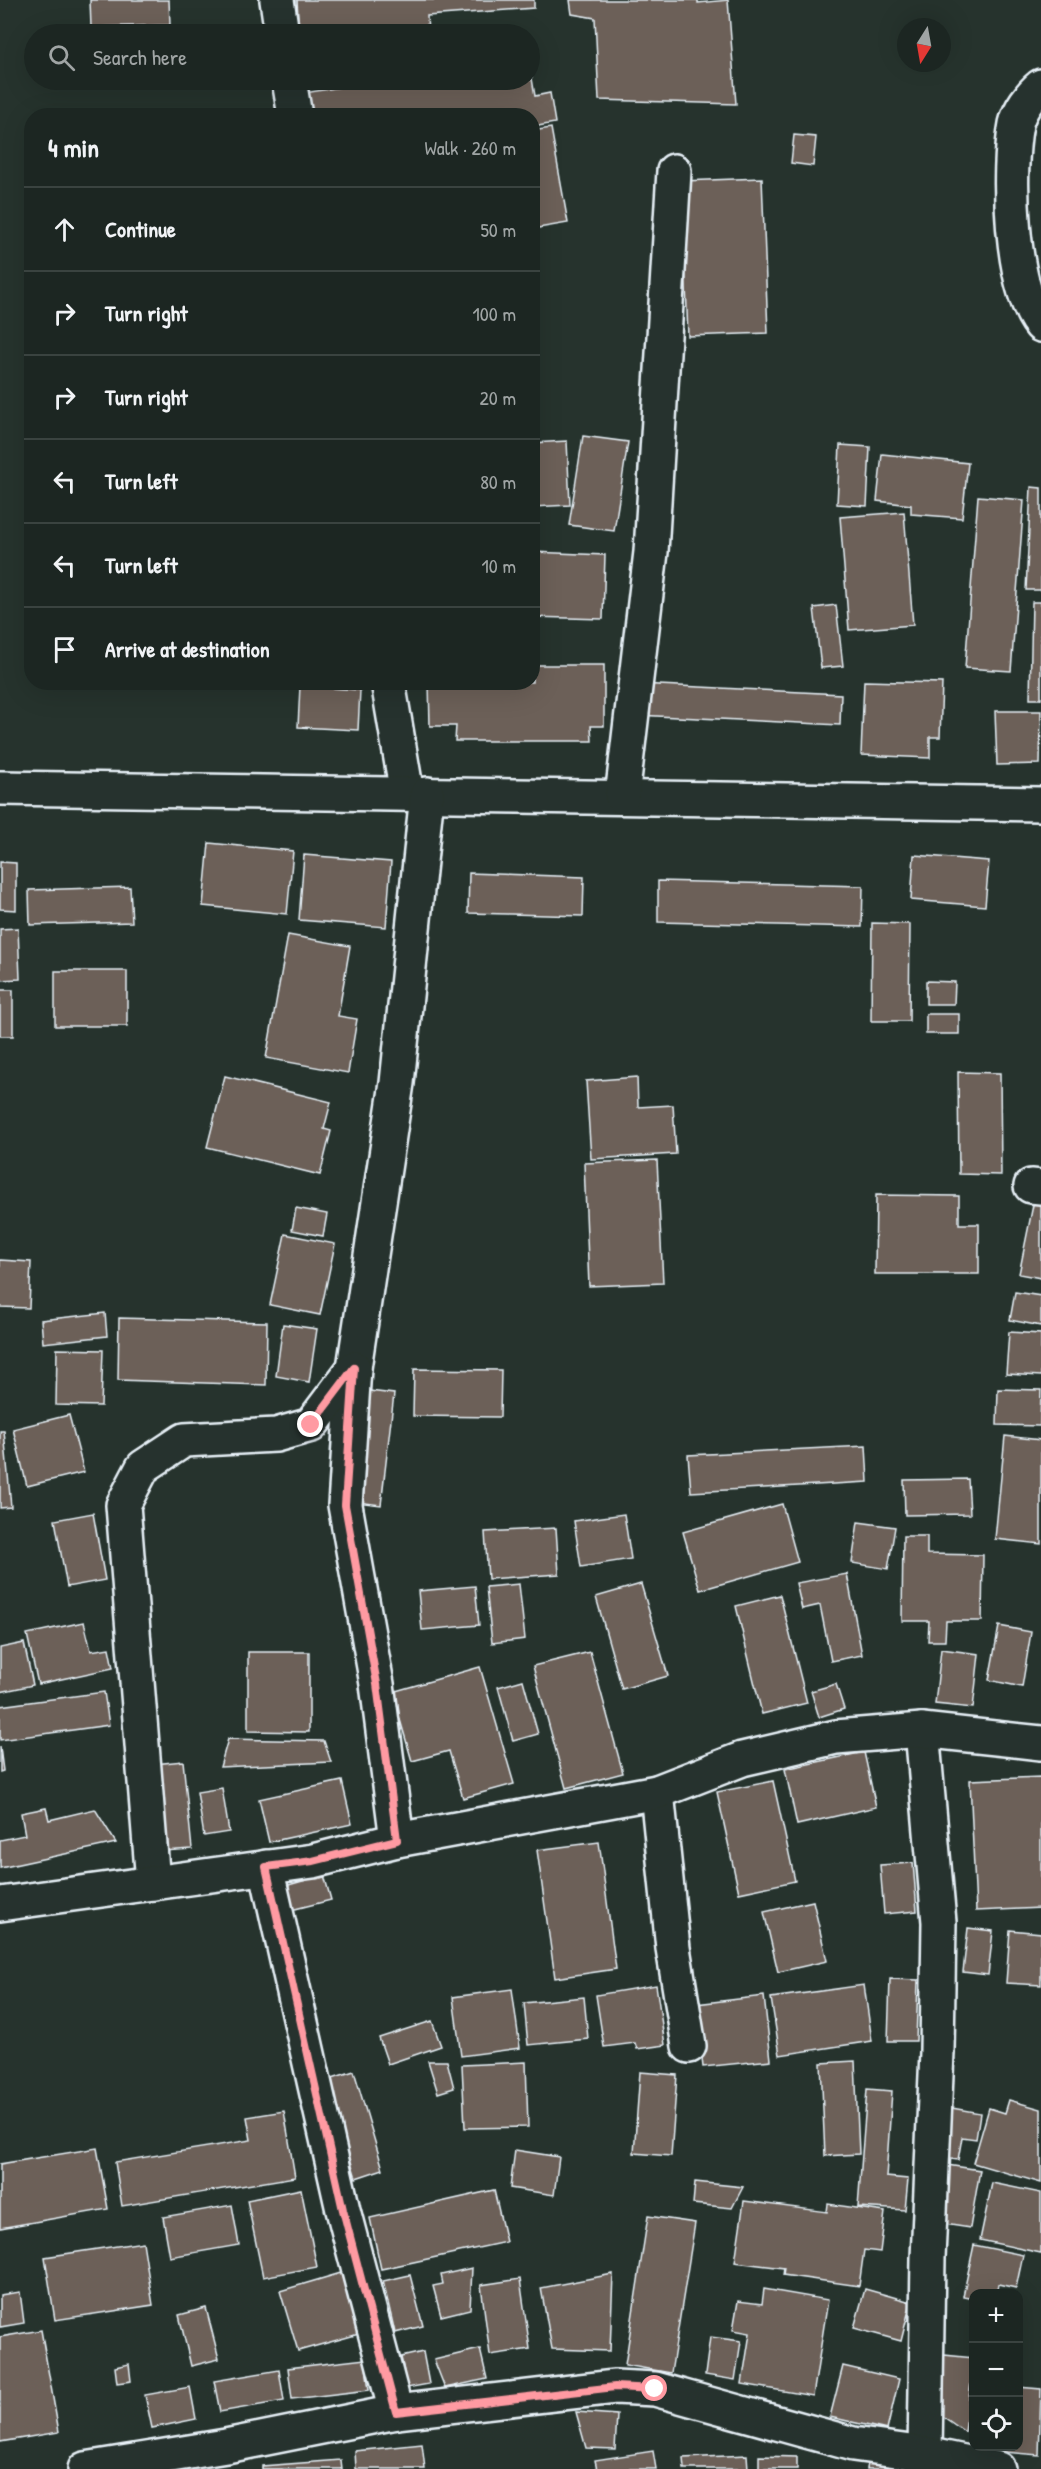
<!DOCTYPE html>
<html lang="en">
<head>
<meta charset="utf-8">
<style>
  :root { --surface:#1c2622; --page:#29322f; --text:#f1f3f6; --muted:#a0a5a5; --line:#3a4340 }
  body { margin:0; font-family:"Patrick Hand",sans-serif; background:var(--page); color:var(--text) }
  .controls { position:absolute; right:18px; bottom:18px; display:grid; overflow:hidden; border-radius:12px; box-shadow:0 6px 24px #0002 }
  .controls button { width:54px; height:54px; display:grid; place-items:center; padding:0; border:0; border-bottom:2px solid var(--line); background:var(--surface); color:var(--text); font:30px sans-serif }
  .compass { position:absolute; left:897px; top:18px; width:54px; height:54px; border-radius:50%; background:var(--surface); box-shadow:0 6px 24px #0002; rotate:191deg }
  .stop { position:absolute; width:18px; height:18px; margin:-14px; border:4px solid #ff9aa2; border-radius:50%; background:#fff }
  .stop.end { background:#ff9aa2; border-color:#fff; box-shadow:0 2px 6px #0008 }
  .list { margin:0; padding:0; list-style:none }
  h2 { display:flex; justify-content:space-between; align-items:center; height:78px; margin:0; padding:0 24px; font-size:26px }
  h2 small { font-size:20px; font-weight:400; color:var(--muted) }
  .list li { display:grid; grid-template-columns:39px 1fr auto; gap:18px; align-items:center; box-sizing:border-box; height:84px; padding:0 24px; border-top:2px solid var(--line) }
  .list b { display:block; font-size:22px; white-space:nowrap }
  .list em { font-size:20px; font-style:normal; color:var(--muted) }
  .icon { flex:none; width:33px; height:33px; fill:none; stroke:currentColor; stroke-width:2; stroke-linecap:round; stroke-linejoin:round }
  .map { position:relative; flex:none; width:1041px; height:2469px; overflow:hidden }
  .search { position:absolute; background:var(--surface); box-shadow:0 6px 24px #0002; left:24px; top:24px; width:516px; height:66px; display:flex; align-items:center; gap:15px; box-sizing:border-box; padding:0 21px; border-radius:33px; color:var(--muted); font-size:22px }
  .panel { position:absolute; background:var(--surface); box-shadow:0 6px 24px #0002; left:24px; top:108px; width:516px; height:582px; border-radius:24px }
  .map>svg:first-child { display:block }
  .building { fill:#6c6158; stroke:#e8f1f8; stroke-width:1.5 }
  .lines { fill:none; stroke-linecap:round; stroke-linejoin:round }
  .minor-casing { stroke:#e8f1f8; stroke-width:38 }
  .minor { stroke:#26332d; stroke-width:33 }
  .route { stroke:#ff9aa2; stroke-width:8 }
</style>
</head>
<body>
<div class="map">
<svg width="1041" height="2469" viewBox="0 0 1041 2469">
  <rect width="100%" height="100%" fill="#26332d"/>
  <filter id="ink" filterUnits="userSpaceOnUse"><feTurbulence type="fractalNoise" baseFrequency=".0167" numOctaves="2"/><feDisplacementMap in="SourceGraphic" scale="12" xChannelSelector="R" yChannelSelector="G"/><feConvolveMatrix kernelMatrix="1 2 1 2 8 2 1 2 1" color-interpolation-filters="sRGB"/></filter>
  <g filter="url(#ink)">
    <g class="building">
      <path d="M90 0H169L170 25 91 27Z"/>
      <path d="M297 0H534V8L427 16 428 34H299Z"/>
      <path d="M570 0H698V3L728 0 736 104 599 100 595 18 572 14Z"/>
      <path d="M530 67 535 96 550 93 555 123 532 127V116H301L298 94 384 80H530Z"/>
      <path d="M551 128 568 223 532 229V131Z"/>
      <path d="M794 135 816 137 813 166 791 163Z"/>
      <path d="M762 178 768 333 688 336 682 181Z"/>
      <path d="M583 436 628 442 614 531 569 525Z"/>
      <path d="M567 441 570 505 532 507V443Z"/>
      <path d="M840 445 870 447 867 506 837 504Z"/>
      <path d="M882 454 968 463 962 518 911 514V505L877 501Z"/>
      <path d="M1031 487 1041 488V590H1026Z"/>
      <path d="M978 496 1024 500 1011 671 965 668Z"/>
      <path d="M904 512 913 625 849 630 840 517Z"/>
      <path d="M532 552 605 555 603 619 532 617Z"/>
      <path d="M1032 602H1041V699H1030Z"/>
      <path d="M836 605 843 666 821 668 814 608Z"/>
      <path d="M532 665H604V726H591L592 741H455L456 726H430L429 682H532Z"/>
      <path d="M864 681 942 683 940 737H930V758L861 755Z"/>
      <path d="M638 684 841 694 840 725 636 715Z"/>
      <path d="M300 686 360 690 358 730 298 727Z"/>
      <path d="M995 711H1041L1040 764 997 765Z"/>
      <path d="M209 843 293 851 287 914 203 906Z"/>
      <path d="M304 855 391 862 386 927 299 920Z"/>
      <path d="M914 855 989 861 985 906 911 900Z"/>
      <path d="M0 862 16 863V910L0 909Z"/>
      <path d="M469 873 584 877 583 916 468 913Z"/>
      <path d="M658 881 863 886 862 927 658 922Z"/>
      <path d="M130 887 132 922 30 925 29 890Z"/>
      <path d="M872 923 910 924 909 1021H871Z"/>
      <path d="M18 928 20 979 0 980V929Z"/>
      <path d="M288 935 350 946 338 1016 357 1019 348 1073 266 1058Z"/>
      <rect x="55" y="971" width="72" height="55"/>
      <path d="M926 981 955 982 954 1004H926Z"/>
      <rect x="0" y="990" width="13" height="46"/>
      <rect x="926" y="1014" width="33" height="20"/>
      <path d="M958 1072 1000 1073 1001 1175 959 1174Z"/>
      <path d="M225 1076 331 1102 324 1129 331 1131 320 1175 207 1147Z"/>
      <path d="M637 1077 638 1107 673 1105 676 1154 591 1159 586 1081Z"/>
      <path d="M657 1160 663 1283 589 1286 584 1163Z"/>
      <path d="M876 1195 959 1196V1224H979V1274H875Z"/>
      <path d="M1034 1200 1041 1201V1278L1019 1274Z"/>
      <path d="M296 1208 327 1214 323 1236 292 1230Z"/>
      <path d="M285 1234 335 1244 320 1315 270 1305Z"/>
      <path d="M0 1260 31 1262 29 1308 0 1307Z"/>
      <path d="M1015 1292 1041 1296V1326L1010 1320Z"/>
      <path d="M105 1313 107 1336 43 1343 41 1320Z"/>
      <path d="M119 1318 267 1322 266 1385 118 1380Z"/>
      <path d="M283 1324 317 1329 309 1382 276 1376Z"/>
      <path d="M1009 1332 1041 1334V1376L1006 1374Z"/>
      <path d="M57 1349 103 1350 101 1406 56 1405Z"/>
      <path d="M414 1369 501 1370 500 1417 413 1416Z"/>
      <path d="M998 1389 1041 1390 1040 1426 997 1425Z"/>
      <path d="M369 1391 394 1394 381 1505 357 1502Z"/>
      <path d="M69 1415 84 1472 27 1486 13 1429Z"/>
      <path d="M0 1431H4L11 1507 0 1508Z"/>
      <path d="M1005 1436 1041 1440V1544L995 1539Z"/>
      <path d="M866 1446 868 1482 691 1492 688 1455Z"/>
      <path d="M968 1479 970 1514 905 1515 904 1480Z"/>
      <path d="M782 1504 798 1562 700 1590 683 1532Z"/>
      <path d="M93 1513 105 1580 67 1587 55 1520Z"/>
      <path d="M624 1514 631 1559 581 1567 574 1521Z"/>
      <path d="M858 1522 895 1527 888 1569 852 1563Z"/>
      <path d="M556 1528 559 1574 488 1579 485 1532Z"/>
      <path d="M903 1536H927V1554L983 1555 982 1621H946L945 1641H928L929 1621H902Z"/>
      <path d="M847 1574 862 1655 831 1661 820 1605 802 1609 796 1583Z"/>
      <path d="M519 1584 525 1639 492 1643 486 1587Z"/>
      <path d="M641 1584 668 1676 622 1689 596 1597Z"/>
      <path d="M475 1586 479 1625 422 1630 418 1591Z"/>
      <path d="M780 1595 807 1703 762 1714 736 1606Z"/>
      <path d="M84 1622 91 1651 109 1648 113 1668 38 1684 27 1634Z"/>
      <path d="M999 1626 1031 1632 1022 1687 989 1680Z"/>
      <path d="M24 1643 33 1685 0 1692V1648Z"/>
      <path d="M941 1649 979 1654 973 1708 935 1704Z"/>
      <path d="M248 1652H309V1732L248 1731Z"/>
      <path d="M590 1652 623 1773 566 1788 533 1666Z"/>
      <path d="M480 1667 514 1784 463 1798 449 1751 412 1761 392 1692Z"/>
      <path d="M523 1680 538 1734 513 1741 498 1687Z"/>
      <path d="M836 1684 844 1709 819 1717 811 1691Z"/>
      <path d="M104 1692 109 1725 0 1740V1706Z"/>
      <path d="M228 1739 324 1741 331 1762 220 1767Z"/>
      <path d="M0 1747 3 1771 0 1772Z"/>
      <path d="M864 1752 876 1807 797 1825 785 1769Z"/>
      <path d="M183 1761 192 1849 163 1851 154 1764Z"/>
      <path d="M1041 1777V1908L976 1911 970 1780Z"/>
      <path d="M342 1781 352 1824 269 1842 259 1799Z"/>
      <path d="M773 1781 795 1881 739 1893 717 1792Z"/>
      <path d="M222 1788 229 1832 204 1836 197 1792Z"/>
      <path d="M46 1808 49 1820 95 1809 116 1843 0 1868V1840L25 1835 21 1813Z"/>
      <path d="M599 1842 616 1969 555 1978 537 1850Z"/>
      <path d="M913 1863 917 1911 884 1914 880 1865Z"/>
      <path d="M324 1875 331 1900 291 1910 285 1886Z"/>
      <path d="M813 1901 827 1961 778 1972 764 1912Z"/>
      <path d="M968 1928 993 1931 988 1975 963 1972Z"/>
      <path d="M1010 1930 1041 1933V1985L1006 1983Z"/>
      <path d="M890 1979 918 1980 916 2041H888Z"/>
      <path d="M656 1985 665 2045 637 2049 635 2043 604 2047 596 1995Z"/>
      <path d="M864 1985 872 2041 780 2055 771 1998Z"/>
      <path d="M512 1989 520 2048 461 2056 453 1997Z"/>
      <path d="M764 1996 771 2060 703 2067 696 2004Z"/>
      <path d="M584 1997 588 2039 528 2045 524 2003Z"/>
      <path d="M432 2021 441 2046 388 2064 379 2038Z"/>
      <path d="M428 2061H447L454 2088 438 2093Z"/>
      <path d="M855 2061 859 2154 825 2156 821 2063Z"/>
      <path d="M526 2062 528 2127 465 2128 462 2065Z"/>
      <path d="M354 2071 383 2169 356 2178 326 2080Z"/>
      <path d="M640 2072 677 2075 671 2156 634 2153Z"/>
      <path d="M867 2089 892 2091 886 2177 908 2179 905 2210 858 2207Z"/>
      <path d="M1009 2100 1041 2109V2183L973 2163 989 2108 1005 2113Z"/>
      <path d="M952 2108 980 2113 976 2139 962 2137 958 2160 944 2158Z"/>
      <path d="M284 2111 295 2177 122 2206 115 2162 251 2140 247 2117Z"/>
      <path d="M97 2148 108 2209 0 2228V2164Z"/>
      <path d="M515 2150 559 2157 554 2195 510 2188Z"/>
      <path d="M947 2165 980 2170 970 2228 938 2223Z"/>
      <path d="M695 2182 743 2187 732 2208 693 2204Z"/>
      <path d="M992 2183 1041 2193V2253L980 2240Z"/>
      <path d="M301 2189 317 2267 263 2277 247 2200Z"/>
      <path d="M494 2190 506 2242 381 2269 370 2218Z"/>
      <path d="M744 2201 827 2212 828 2204 885 2212 880 2252 864 2250 859 2286 783 2275 784 2268 735 2262Z"/>
      <path d="M232 2205 239 2245 170 2257 163 2217Z"/>
      <path d="M648 2216 695 2223 671 2373 625 2365Z"/>
      <path d="M143 2242 153 2305 55 2320 45 2257Z"/>
      <path d="M974 2245 1023 2255 1016 2288 998 2284 996 2294H974V2298L963 2296Z"/>
      <path d="M472 2268 470 2309 441 2316 433 2286 443 2284 441 2275Z"/>
      <path d="M341 2273 359 2334 298 2351 280 2291Z"/>
      <path d="M613 2274 610 2351 552 2349 541 2288Z"/>
      <path d="M410 2275 423 2326 395 2333 383 2281Z"/>
      <path d="M520 2279 530 2349 490 2355 481 2285Z"/>
      <path d="M764 2289 828 2300 813 2396 742 2384 750 2333 733 2330 738 2301 762 2304Z"/>
      <path d="M865 2289 911 2302 901 2341 854 2328Z"/>
      <path d="M20 2292 24 2323 0 2327V2295Z"/>
      <path d="M206 2308 219 2359 191 2366 179 2315Z"/>
      <path d="M41 2330 59 2432 0 2442V2337Z"/>
      <path d="M710 2337 741 2341 735 2380 705 2375Z"/>
      <path d="M480 2349 487 2379 445 2388 434 2360Z"/>
      <path d="M423 2352 429 2384 407 2388 401 2357Z"/>
      <path d="M944 2355 974 2358 965 2432 938 2413Z"/>
      <path d="M365 2359 369 2390 292 2399 288 2368Z"/>
      <path d="M129 2364 131 2381 117 2383 115 2367Z"/>
      <path d="M843 2366 899 2379 887 2430 830 2417Z"/>
      <path d="M279 2370 284 2401 220 2412 214 2381Z"/>
      <path d="M190 2387 196 2419 152 2428 145 2395Z"/>
      <path d="M1018 2387 1041 2389 1039 2455 977 2450V2446H1018Z"/>
      <path d="M576 2412 617 2415 615 2449 586 2448Z"/>
      <path d="M422 2444 425 2469H356L355 2451Z"/>
      <path d="M653 2451 656 2469H597L595 2460Z"/>
      <path d="M747 2455 748 2469H684L683 2458Z"/>
      <path d="M759 2456 797 2457V2469H759Z"/>
      <path d="M341 2460 342 2469H262V2466Z"/>
      <path d="M868 2463 913 2466 912 2469H867Z"/>
    </g>
    <g class="lines">
      <g class="minor-casing">
        <g id="minor">
          <path d="M277 0 282 34"/>
          <path d="M289 80 295 116"/>
          <path d="M1041 86C1031 94 1019 110 1016 124 1007 170 1010 288 1041 325"/>
          <path d="M388 682 407 794"/>
          <path d="M0 788 1041 804"/>
          <path d="M622 797 651 552 674 171"/>
          <path d="M1031 1186 1041 1187"/>
          <path d="M922 1730 939 1922 937 2052 928 2258 925 2454"/>
          <path d="M657 1792 673 1948 689 2046"/>
          <path d="M397 1840 377 1684 345 1505 354 1368 397 1083 427 794"/>
          <path d="M266 1867 343 2210 396 2412"/>
          <path d="M153 1883 123 1505 143 1467 184 1440 276 1435 311 1425 354 1368"/>
          <path d="M0 1904 313 1861 397 1840 657 1792 742 1759 836 1737 922 1730 1041 1743"/>
          <path d="M85 2469 226 2446 396 2412 615 2387 655 2389 853 2444 925 2454 998 2469"/>
        </g>
      </g>
      <use href="#minor" class="minor"/>
    </g>
  </g>
  <g class="lines" filter="url(#ink)">
    <path class="route" d="M311 1425 354 1368 345 1505 377 1684 397 1840 313 1861 266 1867 343 2210 396 2412 615 2387 655 2389"/>
  </g>
</svg>
<div class="controls">
<button>+</button>
<button>−</button>
<button><svg class="icon" aria-label="locate" viewBox="0 0 24 24"><circle cx="12" cy="12" r="6"/><path d="M12 2v4M12 18v4M2 12h4M18 12h4"/></svg></button>
</div>
<svg class="compass" viewBox="-18 -18 36 36"><path d="M0-13l5 13h-10z" fill="#e53935"/><path d="M0 13l5-13h-10z" fill="#a0a5a5"/></svg>
<div class="stop" style="left:655px;top:2389px"></div>
<div class="stop end" style="left:311px;top:1425px"></div>
<div class="search"><svg class="icon" aria-label="search" viewBox="0 0 24 24"><circle cx="10" cy="10" r="6"/><path d="M15 15l6 6"/></svg>Search here</div>
<section class="panel">
<h2>4 min<small>Walk · 260 m</small></h2>
<ul class="list">
<li><svg class="icon" aria-label="ahead" viewBox="0 0 24 24"><path d="M12 20V5M6 11l6-6 6 6"/></svg><div><b>Continue</b></div><em>50 m</em></li>
<li><svg class="icon" aria-label="right" viewBox="0 0 24 24"><path d="M7 20v-9h11M14 6l5 5-5 5"/></svg><div><b>Turn right</b></div><em>100 m</em></li>
<li><svg class="icon" aria-label="right" viewBox="0 0 24 24"><path d="M7 20v-9h11M14 6l5 5-5 5"/></svg><div><b>Turn right</b></div><em>20 m</em></li>
<li><svg class="icon" aria-label="left" viewBox="0 0 24 24"><path d="M17 20v-9H6M10 6l-5 5 5 5"/></svg><div><b>Turn left</b></div><em>80 m</em></li>
<li><svg class="icon" aria-label="left" viewBox="0 0 24 24"><path d="M17 20v-9H6M10 6l-5 5 5 5"/></svg><div><b>Turn left</b></div><em>10 m</em></li>
<li><svg class="icon" aria-label="arrive" viewBox="0 0 24 24"><path d="M6 21V4h12l-3 4 3 4H6"/></svg><div><b>Arrive at destination</b></div></li>
</ul>
</section>
</div>
</body>
</html>
